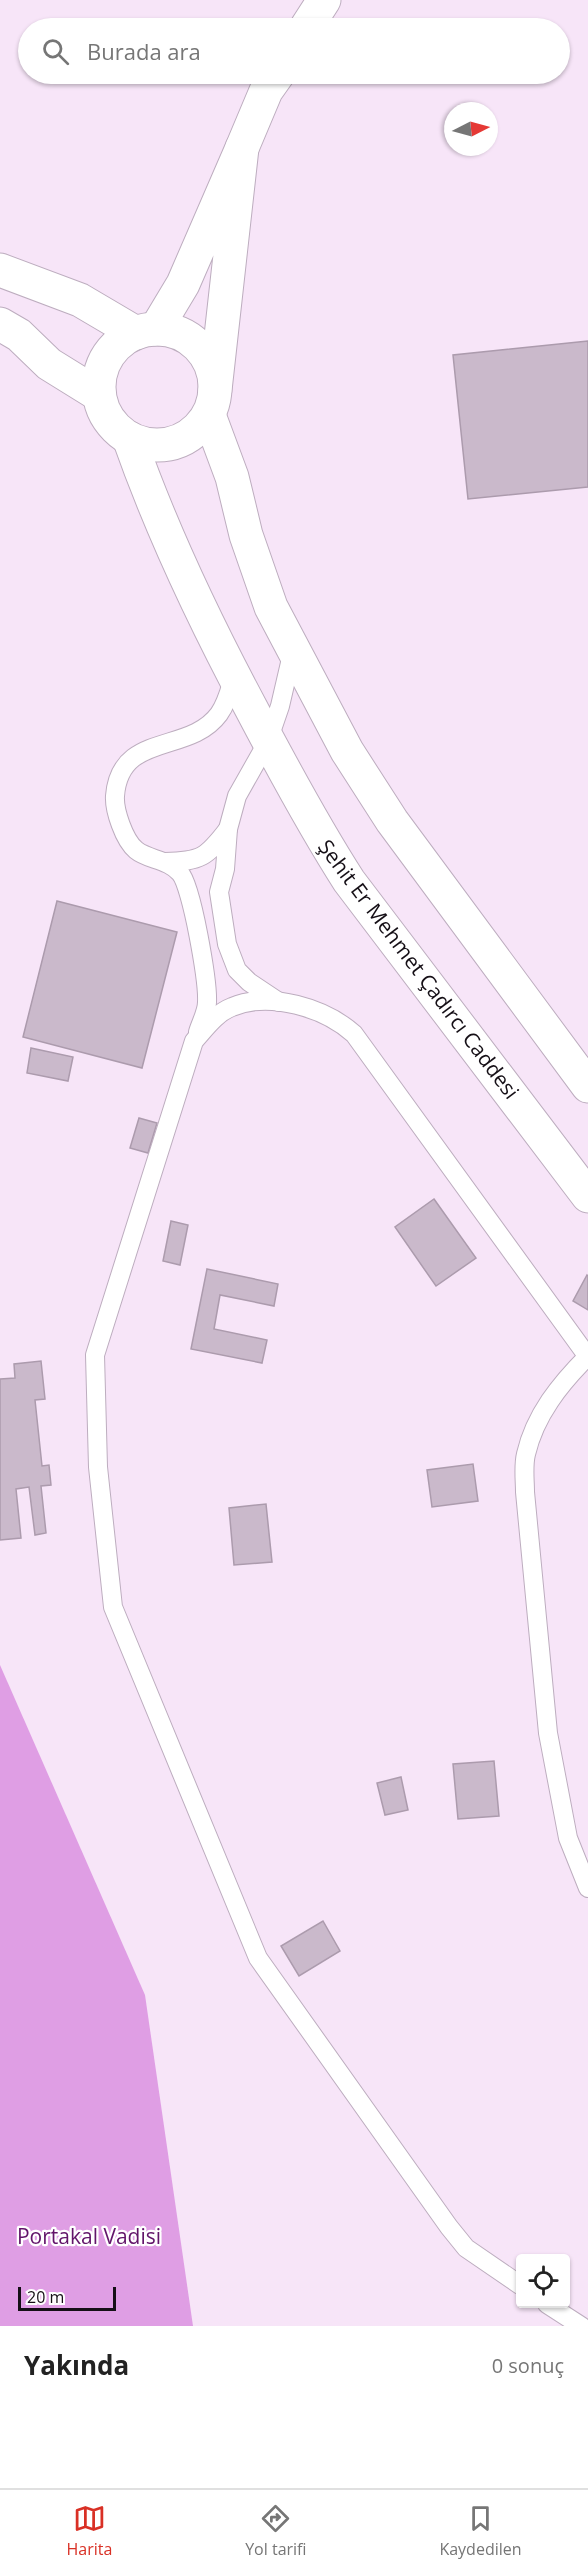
<!DOCTYPE html>
<html lang="tr">
<head>
<meta charset="utf-8">
<style>
  :root { --surface:#fff; --page:#f6f6f6; --text:#222; --muted:#767676; --line:#e0e0e0; --accent:#d93025 }
  body { margin:0; font-family:"Open Sans",sans-serif; background:var(--page); color:var(--text) }
  .controls { position:absolute; right:18px; bottom:18px; display:grid; overflow:hidden; border-radius:6px; box-shadow:0 2px 4px #0004 }
  .controls button { width:54px; height:54px; display:grid; place-items:center; padding:0; border:0; border-bottom:2px solid var(--line); background:var(--surface); color:var(--text); font:30px sans-serif }
  .compass { position:absolute; left:444px; top:102px; width:54px; height:54px; border-radius:50%; background:var(--surface); box-shadow:0 2px 4px #0004; rotate:84deg }
  .scale { position:absolute; left:18px; bottom:15px; width:98px; box-sizing:border-box; padding-left:6px; border:3px solid #150f16; border-top:0; font-size:16px; line-height:21px; white-space:nowrap; color:#150f16; -webkit-text-stroke:4px #fff; paint-order:stroke }
  .list { margin:0; padding:0; list-style:none }
  h2 { display:flex; justify-content:space-between; align-items:center; height:78px; margin:0; padding:0 24px; font-size:26px }
  h2 small { font-size:20px; font-weight:400; color:var(--muted) }
  .icon { flex:none; width:33px; height:33px; fill:none; stroke:currentColor; stroke-width:2; stroke-linecap:round; stroke-linejoin:round }
  .map { position:relative; flex:none; width:588px; height:2326px; overflow:hidden }
  .search { position:absolute; background:var(--surface); box-shadow:0 2px 4px #0004; left:18px; right:18px; top:18px; height:66px; display:flex; align-items:center; gap:15px; box-sizing:border-box; padding:0 21px; border-radius:33px; color:var(--muted); font-size:22px }
  .sheet { height:162px; background:var(--surface) }
  nav { display:flex; justify-content:space-around; align-items:center; box-sizing:border-box; height:84px; border-top:2px solid var(--line); background:var(--surface); font-size:16px; color:var(--muted) }
  nav a { display:grid; justify-items:center; gap:3px }
  nav .on { color:var(--accent) }
  .map>svg:first-child { display:block }
  .forest { fill:#df9ee4 }
  .building { fill:#cab9cb; stroke:#ac9bad; stroke-width:1.5 }
  .lines { fill:none; stroke-linecap:round; stroke-linejoin:round }
  .lane-casing { stroke:#bdadbf; stroke-width:20 }
  .street-casing { stroke:#bdadbf; stroke-width:35 }
  .secondary-casing { stroke:#bdadbf; stroke-width:35 }
  .lane { stroke:#fff; stroke-width:18 }
  .street { stroke:#fff; stroke-width:33 }
  .secondary { stroke:#fff; stroke-width:33 }
  .labels { text-anchor:middle; dominant-baseline:central; stroke-width:4.5; stroke-linejoin:round; paint-order:stroke }
  .street-label { font-size:21px; fill:#150f16; stroke:#fff }
  .park-label { font-size:21px; fill:#62156a; stroke:#fff }
</style>
</head>
<body>
<div class="map">
<svg width="588" height="2326" viewBox="0 0 588 2326">
  <rect width="100%" height="100%" fill="#f7e5f8"/>
  <path class="forest" d="M0 1665 145 1995 193 2326H0Z"/>
  <g class="building">
    <path d="M588 341V487L468 499 453 355Z"/>
    <path d="M57 901 177 932 142 1068 23 1037Z"/>
    <path d="M31 1048 73 1057 68 1081 27 1073Z"/>
    <path d="M139 1118 157 1123 148 1153 130 1148Z"/>
    <path d="M434 1199 476 1258 436 1286 395 1227Z"/>
    <path d="M171 1221 188 1225 180 1265 163 1261Z"/>
    <path d="M207 1269 278 1284 274 1306 220 1295 214 1329 267 1340 262 1363 191 1349Z"/>
    <path d="M587 1275 588 1276V1310L573 1301Z"/>
    <path d="M41 1361 45 1399 35 1400 42 1466 49 1465 51 1485 41 1486 46 1533 35 1535 29 1487 16 1489 21 1538 0 1540V1379L15 1378 14 1364Z"/>
    <path d="M473 1464 478 1501 432 1507 427 1470Z"/>
    <path d="M266 1504 272 1562 234 1565 229 1508Z"/>
    <path d="M494 1761 499 1816 458 1819 453 1764Z"/>
    <path d="M401 1777 408 1810 385 1815 377 1783Z"/>
    <path d="M323 1921 340 1951 299 1976 281 1946Z"/>
  </g>
  <g class="lines">
    <g class="lane-casing">
      <g id="lane">
        <path d="M165 862C201 861 206 858 228 829"/>
        <path d="M279 1002 249 982 237 970 227 944 219 892 225 869 228 829 237 796 268 741 280 706 293 650"/>
        <path d="M198 1032C201 1022 207 1012 207 1002 208 982 192 886 180 873 168 859 148 860 136 850 124 840 114 810 115 796 120 731 189 755 219 714 227 703 230 689 234 676"/>
        <path d="M588 1356C560 1384 535 1415 526 1454 523 1466 525 1480 525 1492L548 1733 568 1838 588 1888"/>
        <path d="M520 2285 466 2248 449 2227 258 1958 113 1607 98 1467 95 1355 194 1041C205 1029 216 1013 232 1007 270 991 325 1008 354 1034L588 1357"/>
        <path d="M547 2304 581 2326"/>
      </g>
    </g>
    <g class="street-casing">
      <g id="street">
        <path d="M306 28 324 0"/>
        <path d="M242 148 266 91 278 74"/>
        <path d="M156 329 183 284 242 148 215 390"/>
      </g>
    </g>
    <g class="secondary-casing">
      <g id="secondary">
        <path d="M0 270 80 300 136 333"/>
        <path d="M0 324 19 335 49 364 99 395"/>
        <circle cx="157" cy="387" r="58"/>
        <path d="M209 415 232 477 246 535 271 607 347 751 392 821 588 1086"/>
        <path d="M129 438C162 532 204 620 251 708 282 767 313 825 349 881L588 1196"/>
      </g>
    </g>
    <use href="#lane" class="lane"/>
    <use href="#street" class="street"/>
    <use href="#secondary" class="secondary"/>
  </g>
  <g class="labels">
    <g class="street-label">
      <text transform="translate(419 969) rotate(53)">Şehit Er Mehmet Çadırcı Caddesi</text>
    </g>
    <g class="park-label">
      <text x="89" y="2236">Portakal Vadisi</text>
    </g>
  </g>
</svg>
<div class="controls">
<button><svg class="icon" aria-label="locate" viewBox="0 0 24 24"><circle cx="12" cy="12" r="6"/><path d="M12 2v4M12 18v4M2 12h4M18 12h4"/></svg></button>
</div>
<svg class="compass" viewBox="-18 -18 36 36"><path d="M0-13l5 13h-10z" fill="#e53935"/><path d="M0 13l5-13h-10z" fill="#767676"/></svg>
<div class="scale">20 m</div>
<div class="search"><svg class="icon" aria-label="search" viewBox="0 0 24 24"><circle cx="10" cy="10" r="6"/><path d="M15 15l6 6"/></svg>Burada ara</div>
</div>
<section class="sheet">
<h2>Yakında<small>0 sonuç</small></h2>
<ul class="list">
</ul>
</section>
<nav>
<a class="on"><svg class="icon" aria-label="map" viewBox="0 0 24 24"><path d="M3 6l6-2 6 2 6-2v14l-6 2-6-2-6 2zM9 4v14M15 6v14"/></svg>Harita</a>
<a><svg class="icon" aria-label="directions" viewBox="0 0 24 24"><path d="M12 3l9 9-9 9-9-9zM9 14v-3h6M13 9l2 2-2 2"/></svg>Yol tarifi</a>
<a><svg class="icon" aria-label="saved" viewBox="0 0 24 24"><path d="M7 4h10v16l-5-4-5 4z"/></svg>Kaydedilen</a>
</nav>
</body>
</html>
